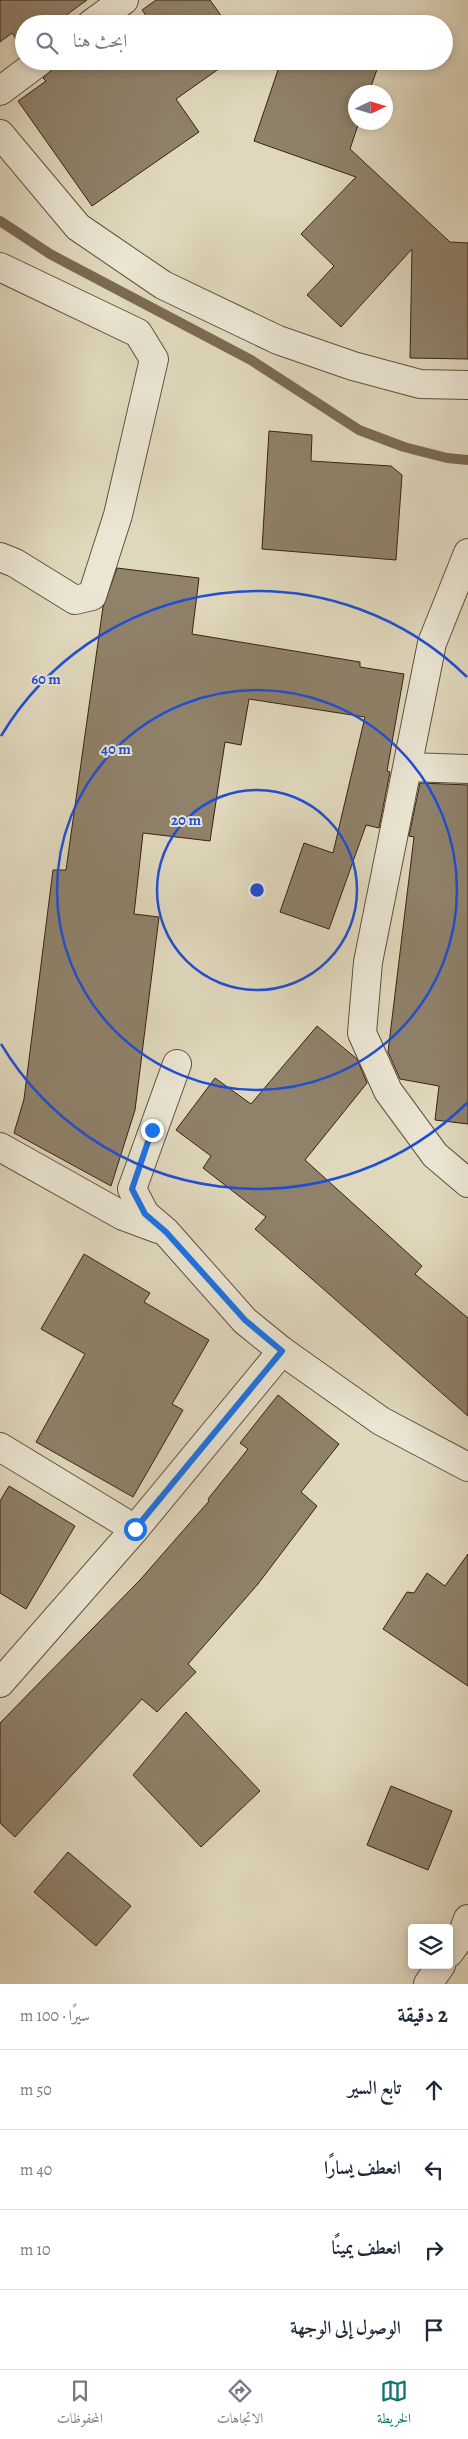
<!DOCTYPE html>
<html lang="ar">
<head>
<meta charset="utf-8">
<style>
  :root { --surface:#fff; --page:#f2f2f3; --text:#1f2937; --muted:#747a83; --line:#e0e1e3; --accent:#0f766e }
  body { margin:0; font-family:Alegreya,Amiri,serif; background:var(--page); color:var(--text); direction:rtl }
  .controls { position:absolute; right:15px; bottom:15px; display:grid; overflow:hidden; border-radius:5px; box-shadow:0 2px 8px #0003 }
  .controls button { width:45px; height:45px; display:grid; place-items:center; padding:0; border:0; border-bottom:1px solid var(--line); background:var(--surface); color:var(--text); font:25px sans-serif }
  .compass { position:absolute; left:348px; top:85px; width:45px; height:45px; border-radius:50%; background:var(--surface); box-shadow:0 2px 8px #0003; rotate:86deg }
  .stop { position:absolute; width:15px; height:15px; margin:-11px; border:4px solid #1a73e8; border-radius:50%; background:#fff }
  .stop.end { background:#1a73e8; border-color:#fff; box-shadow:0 1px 5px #0008 }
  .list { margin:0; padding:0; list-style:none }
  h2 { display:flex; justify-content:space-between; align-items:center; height:65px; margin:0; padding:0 20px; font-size:21px }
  h2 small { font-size:16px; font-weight:400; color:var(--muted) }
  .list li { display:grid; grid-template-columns:32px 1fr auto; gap:15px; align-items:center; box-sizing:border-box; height:80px; padding:0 20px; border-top:1px solid var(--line) }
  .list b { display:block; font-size:19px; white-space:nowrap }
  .list em { font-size:16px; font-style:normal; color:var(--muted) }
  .icon { flex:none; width:28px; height:28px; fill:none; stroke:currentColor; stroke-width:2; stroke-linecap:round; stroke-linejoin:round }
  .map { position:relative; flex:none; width:468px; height:1984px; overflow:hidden; direction:ltr }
  .search { position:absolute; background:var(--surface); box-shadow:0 2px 8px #0003; left:15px; right:15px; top:15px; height:55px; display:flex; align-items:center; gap:12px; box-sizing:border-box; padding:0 18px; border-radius:28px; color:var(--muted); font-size:19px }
  .sheet { height:385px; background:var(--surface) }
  nav { display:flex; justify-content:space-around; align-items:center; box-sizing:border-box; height:70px; border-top:1px solid var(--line); background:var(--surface); font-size:14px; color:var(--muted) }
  nav a { display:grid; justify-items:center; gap:2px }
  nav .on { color:var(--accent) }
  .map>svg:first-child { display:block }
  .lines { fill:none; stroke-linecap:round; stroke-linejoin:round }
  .stream { stroke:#7b6a54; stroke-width:10 }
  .building { fill:#8f816a; stroke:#382210 }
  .minor-casing { stroke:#62503b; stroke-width:30 }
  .minor { stroke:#ebe6d4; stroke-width:28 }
  .route { stroke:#1a73e8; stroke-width:6 }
  .ring { fill:none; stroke:#1d4ed8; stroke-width:2.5 }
  .centre { fill:#1d4ed8; stroke:#ebe6d4; stroke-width:2.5 }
  .ring-label { font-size:15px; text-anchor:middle; font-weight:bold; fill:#1d4ed8; stroke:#ebe6d4; stroke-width:4; stroke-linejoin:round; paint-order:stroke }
</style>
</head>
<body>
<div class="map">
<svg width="468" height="1984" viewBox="0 0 468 1984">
  <rect width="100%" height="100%" fill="#e0d8bd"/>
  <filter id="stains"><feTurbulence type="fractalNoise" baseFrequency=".004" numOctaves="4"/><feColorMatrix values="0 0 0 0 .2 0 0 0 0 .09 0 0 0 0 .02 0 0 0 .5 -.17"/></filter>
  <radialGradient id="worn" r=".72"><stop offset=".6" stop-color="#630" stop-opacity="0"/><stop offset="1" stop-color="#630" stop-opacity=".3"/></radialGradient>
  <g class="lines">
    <path class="stream" d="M0 221 50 254 251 360 359 430 404 447 447 458 468 460"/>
  </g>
  <g class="building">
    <path d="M0 0H87L54 24H24V45L22 47 12 33 0 42Z"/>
    <path d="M156 0H210L227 24H152L142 10Z"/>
    <path d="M55 61H230L176 99 199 132 92 206 18 101 46 81 43 78 54 68Z"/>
    <path d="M281 61H380L369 92H356V122H359L350 149 450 242 468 243V359L410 358 412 249 341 327 307 295 334 266 301 234 356 177 254 141Z"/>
    <path d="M269 431 312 435 311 461 391 466 402 475 396 560 262 549Z"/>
    <path d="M117 568 199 578 192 634 360 662V667L404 674 387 771 390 772 379 828 366 825 329 929 280 912 304 843 333 853 365 717 249 699 241 745 225 742 210 841 143 833 134 914 159 917 135 1110 111 1186 14 1133 24 1099 53 870H66L103 607Z"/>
    <path d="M420 783 468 785V1124L435 1120 439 1086 400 1079 388 1052 414 837 409 836Z"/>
    <path d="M317 1026 357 1059 367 1083 305 1160 422 1266 415 1274 468 1318V1416L255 1229 266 1217 203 1168 211 1156 176 1130 215 1078 251 1104Z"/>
    <path d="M84 1254 150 1293 144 1302 209 1340 172 1404 183 1410 133 1497 36 1442 85 1354 41 1329Z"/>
    <path d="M278 1395 339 1444 301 1492 317 1506 258 1584 188 1664 196 1672 157 1712 142 1699 15 1837 0 1823V1723L140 1580 209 1501 208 1499 248 1449 240 1443Z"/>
    <path d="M9 1486 75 1526 26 1609 0 1593V1501Z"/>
    <path d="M468 1554V1686L383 1629 407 1592 414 1593 427 1573 445 1586Z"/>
    <path d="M186 1712 260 1791 201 1847 133 1775Z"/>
    <path d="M391 1786 452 1811 428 1870 367 1845Z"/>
    <path d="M68 1852 131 1906 96 1946 34 1892Z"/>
  </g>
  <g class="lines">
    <g class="minor-casing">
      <g id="minor">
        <path d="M91 24 124 0"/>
        <path d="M0 91 40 61"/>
        <path d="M0 134 78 227 163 285 278 340 353 366 420 384 468 385"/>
        <path d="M0 267 138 333 154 359 118 515 92 596 75 600 15 563 0 557"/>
        <path d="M468 553 432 643 368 962 362 1033 388 1091 435 1155 468 1183"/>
        <path d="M408 767 468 769"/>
        <path d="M177 1064 132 1189 145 1214 166 1232 245 1321 282 1351 381 1421 468 1467"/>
        <path d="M0 1147 123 1216 158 1229"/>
        <path d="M0 1447 135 1529"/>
        <path d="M0 1683 135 1529 282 1351"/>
        <path d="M449 1953 462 1935 468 1919"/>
        <path d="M428 1984 441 1965"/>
      </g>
    </g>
    <use href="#minor" class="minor"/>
  </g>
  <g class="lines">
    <path class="route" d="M135 1529 282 1351 245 1320 166 1232 145 1214 132 1189 152 1130"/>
  </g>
  <g class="ring">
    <circle cx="257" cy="890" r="100"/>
    <circle cx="257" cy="890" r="200"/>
    <path d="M467 1103A299 299 0 0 1 1 1044M1 736A299 299 0 0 1 467 677"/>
  </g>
  <circle cx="257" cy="890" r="8" class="centre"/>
  <g class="ring-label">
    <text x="46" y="684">60 m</text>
    <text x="116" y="754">40 m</text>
    <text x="186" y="825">20 m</text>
  </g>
  <rect width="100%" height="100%" filter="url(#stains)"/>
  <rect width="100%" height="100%" fill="url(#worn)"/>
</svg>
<div class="controls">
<button><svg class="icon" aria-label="layers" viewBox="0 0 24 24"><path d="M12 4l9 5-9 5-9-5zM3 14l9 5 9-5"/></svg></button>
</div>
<svg class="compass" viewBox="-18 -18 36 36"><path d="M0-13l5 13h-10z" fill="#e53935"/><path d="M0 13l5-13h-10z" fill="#747a83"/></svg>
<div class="stop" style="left:135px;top:1529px"></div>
<div class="stop end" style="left:152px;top:1130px"></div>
<div class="search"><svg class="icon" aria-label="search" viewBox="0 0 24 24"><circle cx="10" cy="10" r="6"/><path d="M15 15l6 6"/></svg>ابحث هنا</div>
</div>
<section class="sheet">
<h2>2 دقيقة<small>سيرًا · 100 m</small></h2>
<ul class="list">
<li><svg class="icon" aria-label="ahead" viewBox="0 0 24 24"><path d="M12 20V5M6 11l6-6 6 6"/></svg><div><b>تابع السير</b></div><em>50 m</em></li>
<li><svg class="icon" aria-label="left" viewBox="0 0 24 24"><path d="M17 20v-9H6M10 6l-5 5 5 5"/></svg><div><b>انعطف يسارًا</b></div><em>40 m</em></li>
<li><svg class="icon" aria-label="right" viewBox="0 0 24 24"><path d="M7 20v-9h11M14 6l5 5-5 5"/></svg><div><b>انعطف يمينًا</b></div><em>10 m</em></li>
<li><svg class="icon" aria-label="arrive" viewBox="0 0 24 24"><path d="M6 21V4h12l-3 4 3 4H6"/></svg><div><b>الوصول إلى الوجهة</b></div></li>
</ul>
</section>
<nav>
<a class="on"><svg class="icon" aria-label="map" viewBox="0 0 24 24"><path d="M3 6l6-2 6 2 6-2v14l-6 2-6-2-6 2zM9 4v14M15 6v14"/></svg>الخريطة</a>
<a><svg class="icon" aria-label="directions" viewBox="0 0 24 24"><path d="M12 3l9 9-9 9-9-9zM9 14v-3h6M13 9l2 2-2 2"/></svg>الاتجاهات</a>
<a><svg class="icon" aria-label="saved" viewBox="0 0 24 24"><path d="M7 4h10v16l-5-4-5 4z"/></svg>المحفوظات</a>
</nav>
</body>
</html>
